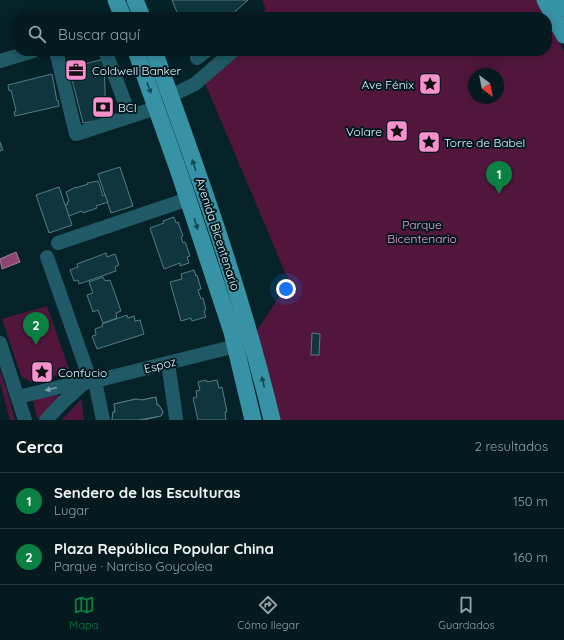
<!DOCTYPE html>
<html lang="es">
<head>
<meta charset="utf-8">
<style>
  :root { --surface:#041a1e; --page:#12272b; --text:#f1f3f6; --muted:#97a1a4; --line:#25383c; --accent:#0b8043 }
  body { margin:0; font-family:Quicksand,sans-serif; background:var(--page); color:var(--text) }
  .compass { position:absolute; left:468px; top:68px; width:36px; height:36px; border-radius:50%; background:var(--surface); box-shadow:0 2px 10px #0003; rotate:148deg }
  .you { position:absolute; left:286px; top:289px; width:14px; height:14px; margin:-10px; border:3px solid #fff; border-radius:50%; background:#1a73e8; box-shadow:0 0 0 6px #1a73e833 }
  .badge { display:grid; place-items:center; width:26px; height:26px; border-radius:50%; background:var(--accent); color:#fff; font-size:13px; font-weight:700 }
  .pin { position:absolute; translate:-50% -33px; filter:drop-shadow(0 1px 2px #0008) }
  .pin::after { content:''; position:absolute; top:21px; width:14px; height:12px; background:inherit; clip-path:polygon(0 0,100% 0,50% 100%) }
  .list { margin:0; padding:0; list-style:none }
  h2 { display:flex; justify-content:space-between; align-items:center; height:52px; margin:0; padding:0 16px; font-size:17px }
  h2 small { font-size:13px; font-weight:400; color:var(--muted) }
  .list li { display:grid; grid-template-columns:26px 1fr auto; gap:12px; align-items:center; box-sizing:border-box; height:56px; padding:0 16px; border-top:1px solid var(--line) }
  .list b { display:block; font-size:15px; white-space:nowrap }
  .list p { margin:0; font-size:13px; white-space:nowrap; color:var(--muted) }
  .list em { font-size:13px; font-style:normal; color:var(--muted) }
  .icon { flex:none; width:22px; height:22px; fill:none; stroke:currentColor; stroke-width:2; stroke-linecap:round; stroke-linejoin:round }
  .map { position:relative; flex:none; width:564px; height:420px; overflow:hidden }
  .search { position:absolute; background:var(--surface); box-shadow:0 2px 10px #0003; left:12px; right:12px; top:12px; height:44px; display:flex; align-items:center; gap:10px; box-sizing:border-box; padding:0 14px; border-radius:16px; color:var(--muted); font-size:15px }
  .sheet { height:164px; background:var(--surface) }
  nav { display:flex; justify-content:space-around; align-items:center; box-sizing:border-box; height:56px; border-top:1px solid var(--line); background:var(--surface); font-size:11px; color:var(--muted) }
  nav a { display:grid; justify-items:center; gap:2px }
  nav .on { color:var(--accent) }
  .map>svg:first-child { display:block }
  .green { fill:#52163d; fill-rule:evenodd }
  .water { fill:#8d4571; stroke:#a77b9b }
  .building { fill:#0f363e; stroke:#557b84 }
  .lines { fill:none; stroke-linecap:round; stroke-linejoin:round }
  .minor { stroke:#205a66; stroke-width:14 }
  .major { stroke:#3892a5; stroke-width:17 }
  .oneway { fill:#164954 }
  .oneway2 { fill:#78a2aa }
  .labels { text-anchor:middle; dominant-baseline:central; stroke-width:4; stroke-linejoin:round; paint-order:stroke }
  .poi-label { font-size:12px; fill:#e4f9fe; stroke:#00181e; text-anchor:start }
  .park-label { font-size:12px; fill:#f6a3d3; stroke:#00181e }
  .street-label { font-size:12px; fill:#e4f9fe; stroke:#00181e }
</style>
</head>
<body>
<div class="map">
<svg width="564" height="420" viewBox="0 0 564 420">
  <rect width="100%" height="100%" fill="#052228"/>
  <g class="green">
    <path d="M262 0H537L547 17H266L263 11 266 9Z"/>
    <path d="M547 17 564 52V420H274L256 332 289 282 205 83 240 51H547ZM474 74H498V98H474Z"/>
    <path d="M47 306 70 372 31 382 21 376 2 319Z"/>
    <path d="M0 370 8 394 15 420H10L0 383Z"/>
    <path d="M57 395 58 398 40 418H37L33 401 35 399Z"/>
    <path d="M81 399 84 420H62Z"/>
  </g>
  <path class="water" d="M16 252 20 262 2 269 0 259Z"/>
  <g class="building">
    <path d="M172 0H248L229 17H179Z"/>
    <path d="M104 59 106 119 83 123 69 68Z"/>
    <path d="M52 74 57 101 58 100 59 106 15 116 14 112 16 111 11 90 9 91 8 85Z"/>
    <path d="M0 142 3 150 0 151Z"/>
    <path d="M120 167 133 206 111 213 98 174Z"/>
    <path d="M98 181 103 196 105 195 108 202 96 206 97 208 83 213 82 211 69 216 65 205 68 204 67 202 69 201 66 192 76 187V188L88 184 87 183Z"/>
    <path d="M59 187 72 225 49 233 36 195Z"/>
    <path d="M174 217 176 223 178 222 183 236 181 237 183 243 185 242 190 256 187 257 189 263 180 266V263L164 269 150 228 164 223 163 221Z"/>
    <path d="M106 253 107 257 115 254 119 265 115 267 116 271 79 284 78 280 74 281 70 270 78 267 77 264Z"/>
    <path d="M194 270 196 276 197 275 201 289 198 290 201 299 203 298 206 310 204 311 206 317 192 321 191 318 181 321 170 282 182 279 181 274Z"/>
    <path d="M103 277 105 281 110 280 121 311 116 313 117 318 103 323 98 310 93 312 87 295 93 293 89 282Z"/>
    <path d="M127 315 128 318 134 316 135 321 140 320 144 334 97 349 92 336 96 335 95 329 103 326 102 324Z"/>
    <path d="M312 333 320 334 319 355H311Z"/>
    <path d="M206 380 207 382 217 380 219 388 222 387 227 412H225L226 420H198L193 398 197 397 196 391 200 390 198 382Z"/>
    <path d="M156 397 157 405H159L163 412 161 416 144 420H112L113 412H115L114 404 136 399 142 400Z"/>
    <path d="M156 397 157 405H159L163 412 161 416 139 420H112L113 412H115L114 404 136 399 142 400Z"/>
  </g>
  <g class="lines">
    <g class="minor">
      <path d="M56 51 76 134 156 108"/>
      <path d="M106 53 130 116"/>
      <path d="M197 58 206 51"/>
      <path d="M0 61 33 51"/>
      <path d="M170 96 195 84 233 51"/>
      <path d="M58 243 188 199"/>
      <path d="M47 257 91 382"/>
      <path d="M0 343 25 420"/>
      <path d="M168 363 176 418"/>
      <path d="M95 381 103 420"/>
      <path d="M18 397 68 385 95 381 236 346"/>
      <path d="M46 420 63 402 84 383"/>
    </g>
    <g class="major">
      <path d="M116 0 123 17"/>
      <path d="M135 0 142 17"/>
      <path d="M545 0 564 35"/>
      <path d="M560 0 564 8"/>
      <path d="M136 51 179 172 232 332 253 420"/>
      <path d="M154 51C198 172 242 294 272 420"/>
    </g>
  </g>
  <defs><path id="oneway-solid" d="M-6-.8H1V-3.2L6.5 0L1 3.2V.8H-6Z"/></defs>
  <g class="oneway">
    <use href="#oneway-solid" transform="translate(149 88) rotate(70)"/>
    <use href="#oneway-solid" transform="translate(194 165) rotate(-109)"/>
    <use href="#oneway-solid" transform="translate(196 224) rotate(72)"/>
    <use href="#oneway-solid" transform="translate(263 382) rotate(-103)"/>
  </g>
  <use class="oneway2" href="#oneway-solid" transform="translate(51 389) rotate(166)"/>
  <defs>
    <g id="office-square" transform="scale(1.15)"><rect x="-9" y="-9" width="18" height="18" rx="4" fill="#f790cd" stroke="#00181e"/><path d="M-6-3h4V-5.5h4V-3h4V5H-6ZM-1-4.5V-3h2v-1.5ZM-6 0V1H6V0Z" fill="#111"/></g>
    <g id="sight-square" transform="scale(1.15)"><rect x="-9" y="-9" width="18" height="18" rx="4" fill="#f790cd" stroke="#00181e"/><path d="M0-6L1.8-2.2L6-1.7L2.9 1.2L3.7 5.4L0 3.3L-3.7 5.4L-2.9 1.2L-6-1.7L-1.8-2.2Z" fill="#111"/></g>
    <g id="bank-square" transform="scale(1.15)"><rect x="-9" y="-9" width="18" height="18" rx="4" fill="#f790cd" stroke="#00181e"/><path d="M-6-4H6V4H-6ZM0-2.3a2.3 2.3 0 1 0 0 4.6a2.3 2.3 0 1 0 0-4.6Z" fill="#111"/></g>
  </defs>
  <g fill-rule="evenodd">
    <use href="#office-square" x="76" y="70"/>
    <use href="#sight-square" x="430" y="84"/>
    <use href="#bank-square" x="103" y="107"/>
    <use href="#sight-square" x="397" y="131"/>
    <use href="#sight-square" x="429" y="142"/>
    <use href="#sight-square" x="42" y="372"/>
  </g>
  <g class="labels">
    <g class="poi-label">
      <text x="92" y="70">Coldwell Banker</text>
      <text x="414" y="84" text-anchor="end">Ave Fénix</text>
      <text x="118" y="107">BCI</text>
      <text x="382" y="131" text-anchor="end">Volare</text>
      <text x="444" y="142">Torre de Babel</text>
      <text x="58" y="372">Confucio</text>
    </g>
    <g class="park-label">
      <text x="422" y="224">Parque<tspan x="422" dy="14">Bicentenario</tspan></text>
    </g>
    <g class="street-label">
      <text transform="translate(218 234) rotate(72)">Avenida Bicentenario</text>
      <text transform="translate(160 365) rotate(-14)">Espoz</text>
    </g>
  </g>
</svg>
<svg class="compass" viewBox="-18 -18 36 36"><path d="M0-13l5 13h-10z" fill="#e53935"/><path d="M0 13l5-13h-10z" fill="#97a1a4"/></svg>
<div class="you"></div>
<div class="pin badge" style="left:499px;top:194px">1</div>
<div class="pin badge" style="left:36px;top:345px">2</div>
<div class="search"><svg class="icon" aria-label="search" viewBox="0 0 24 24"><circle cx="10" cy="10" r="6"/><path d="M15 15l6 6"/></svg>Buscar aquí</div>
</div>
<section class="sheet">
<h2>Cerca<small>2 resultados</small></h2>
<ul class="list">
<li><span class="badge">1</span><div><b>Sendero de las Esculturas</b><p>Lugar</p></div><em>150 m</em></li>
<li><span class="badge">2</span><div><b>Plaza República Popular China</b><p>Parque · Narciso Goycolea</p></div><em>160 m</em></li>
</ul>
</section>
<nav>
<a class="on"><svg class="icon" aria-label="map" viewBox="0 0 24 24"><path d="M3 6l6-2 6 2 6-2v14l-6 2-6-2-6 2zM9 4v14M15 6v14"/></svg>Mapa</a>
<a><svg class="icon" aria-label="directions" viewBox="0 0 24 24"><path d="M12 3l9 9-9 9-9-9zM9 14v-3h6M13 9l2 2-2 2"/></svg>Cómo llegar</a>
<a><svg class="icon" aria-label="saved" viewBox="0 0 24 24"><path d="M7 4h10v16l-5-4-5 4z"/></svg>Guardados</a>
</nav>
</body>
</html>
